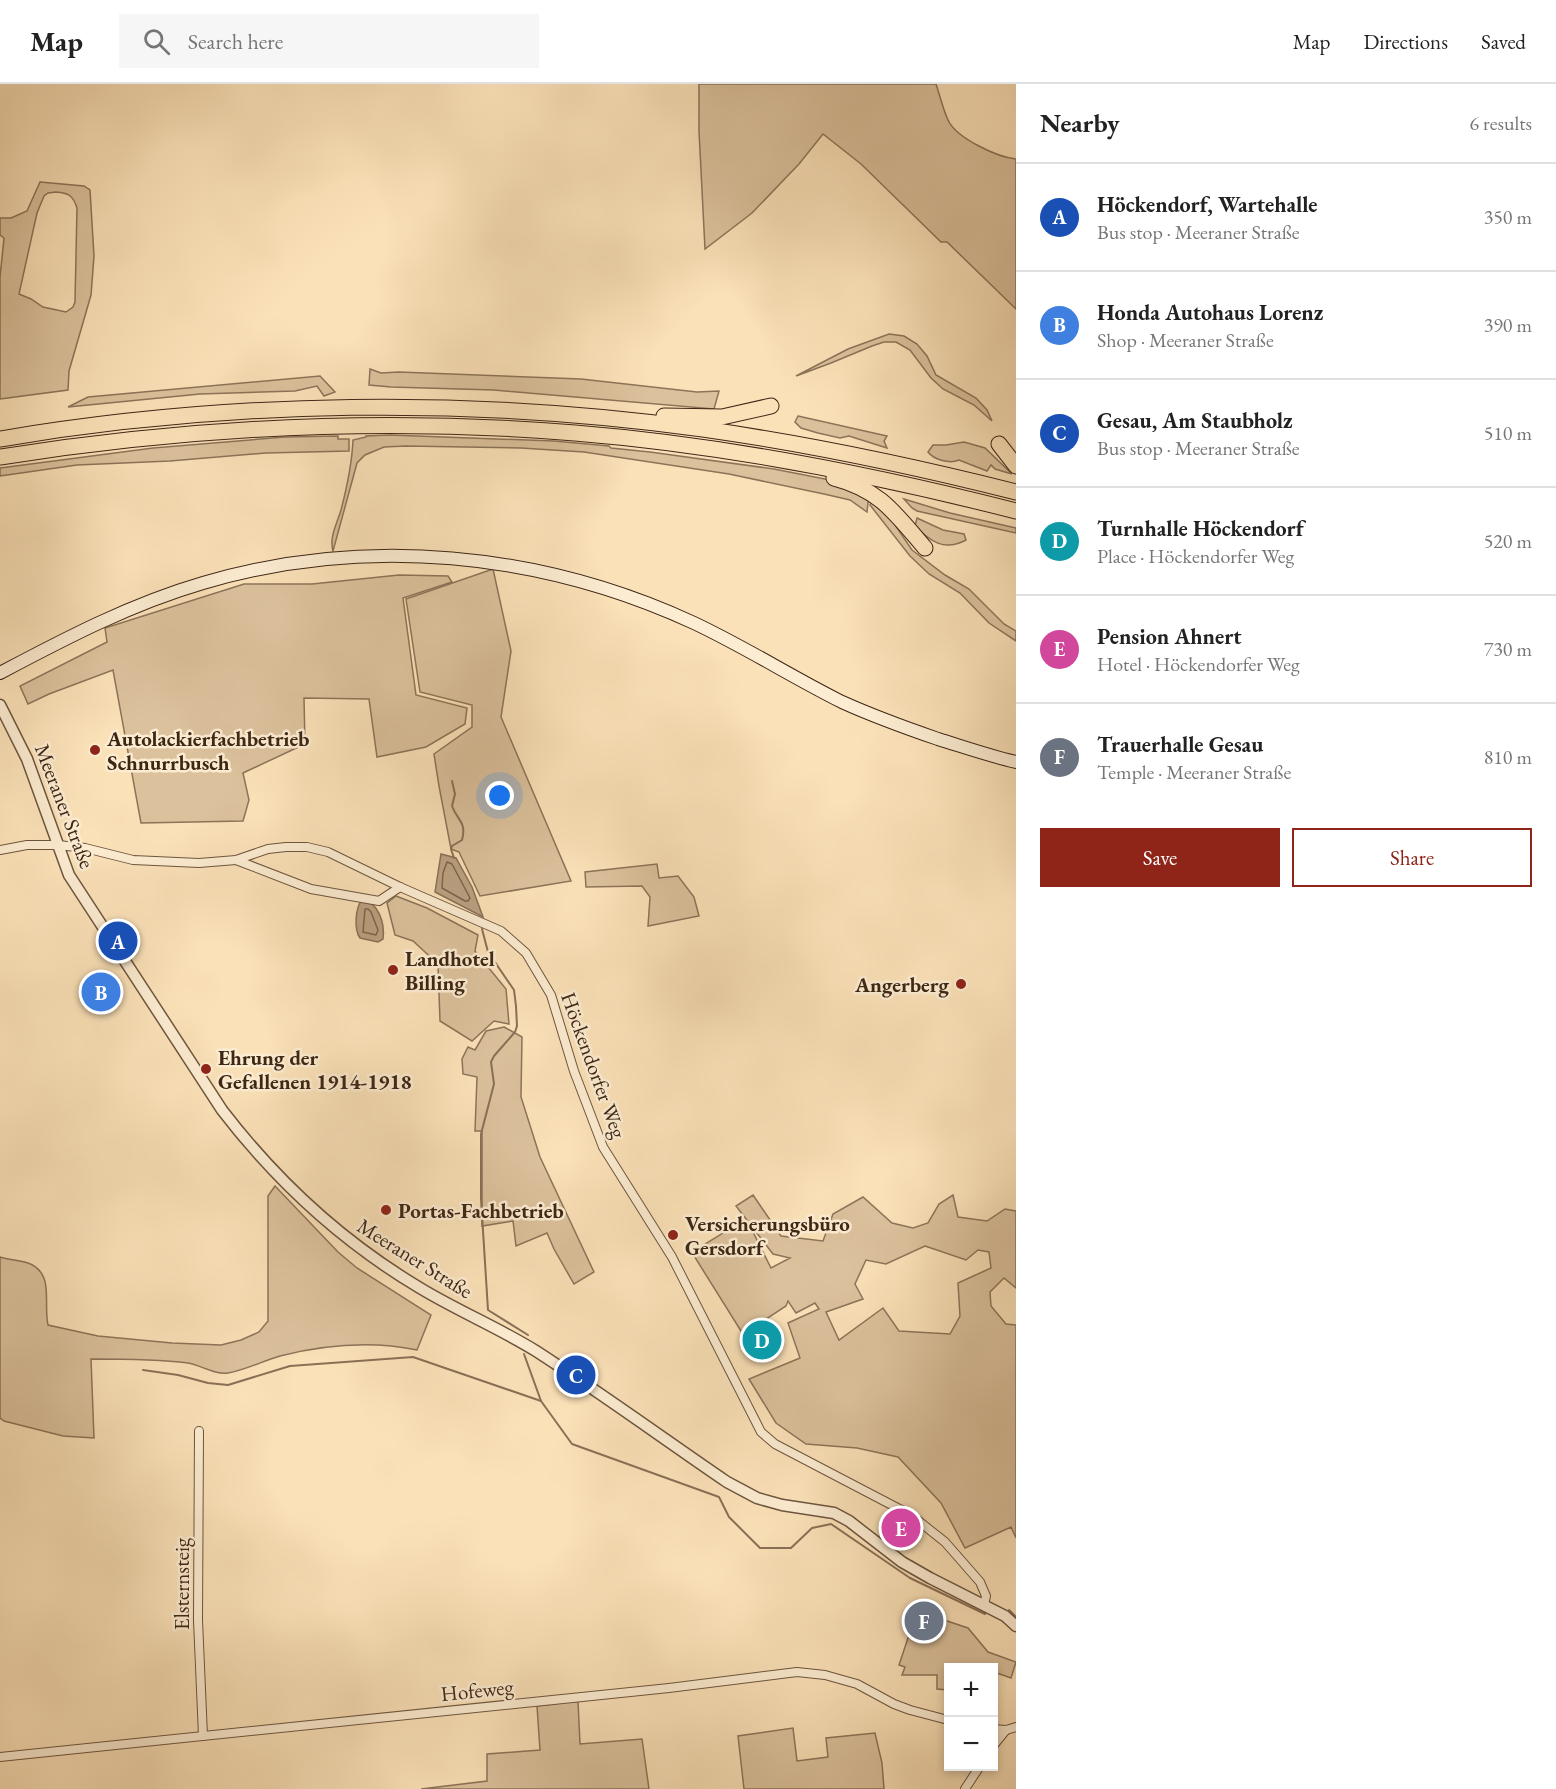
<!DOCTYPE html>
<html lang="en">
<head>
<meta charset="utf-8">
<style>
  :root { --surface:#fff; --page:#f6f6f6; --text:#222; --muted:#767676; --line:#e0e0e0; --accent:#8f2418 }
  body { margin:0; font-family:"EB Garamond",serif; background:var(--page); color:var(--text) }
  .controls { position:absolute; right:18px; bottom:18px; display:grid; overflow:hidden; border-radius:0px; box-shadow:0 3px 9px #0003 }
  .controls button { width:54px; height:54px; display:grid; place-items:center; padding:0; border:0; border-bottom:2px solid var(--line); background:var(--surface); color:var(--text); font:30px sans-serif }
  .you { position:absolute; left:500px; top:712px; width:21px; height:21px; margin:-15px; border:4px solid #fff; border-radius:50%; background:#1a73e8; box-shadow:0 0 0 9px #1a73e833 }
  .badge { display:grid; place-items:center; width:39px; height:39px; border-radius:50%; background:var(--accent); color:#fff; font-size:20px; font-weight:700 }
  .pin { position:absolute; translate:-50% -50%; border:3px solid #fff; box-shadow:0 2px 6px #0006 }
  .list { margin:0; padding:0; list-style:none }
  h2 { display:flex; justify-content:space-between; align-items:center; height:78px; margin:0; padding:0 24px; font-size:26px }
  h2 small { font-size:20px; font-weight:400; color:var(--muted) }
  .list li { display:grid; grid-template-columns:39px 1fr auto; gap:18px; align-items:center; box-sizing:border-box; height:108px; padding:0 24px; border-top:2px solid var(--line) }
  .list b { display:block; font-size:22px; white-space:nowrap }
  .list p { margin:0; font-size:20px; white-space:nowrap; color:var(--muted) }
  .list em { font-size:20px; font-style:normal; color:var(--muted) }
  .actions { display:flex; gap:12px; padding:18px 24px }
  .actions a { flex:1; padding:14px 0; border:2px solid var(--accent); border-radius:0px; text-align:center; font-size:21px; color:var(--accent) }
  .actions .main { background:var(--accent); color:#fff }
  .icon { flex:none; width:33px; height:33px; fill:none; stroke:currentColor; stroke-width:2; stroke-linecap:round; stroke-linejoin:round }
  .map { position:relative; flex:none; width:1016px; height:1705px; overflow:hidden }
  header { display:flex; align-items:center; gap:36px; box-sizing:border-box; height:84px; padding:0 30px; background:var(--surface); border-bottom:2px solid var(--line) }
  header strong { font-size:28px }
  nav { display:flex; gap:33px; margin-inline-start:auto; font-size:21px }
  .search { width:420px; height:54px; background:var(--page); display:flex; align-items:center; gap:15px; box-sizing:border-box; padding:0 21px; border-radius:0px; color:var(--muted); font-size:22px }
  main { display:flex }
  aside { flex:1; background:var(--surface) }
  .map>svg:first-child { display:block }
  .green { fill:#dbc19c; stroke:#8c7459; stroke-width:1.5; fill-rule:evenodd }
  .water { fill:#bba181; stroke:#897056; stroke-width:1.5 }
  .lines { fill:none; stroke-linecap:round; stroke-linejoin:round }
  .shore { stroke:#7c644c; stroke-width:1.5 }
  .stream { stroke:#897056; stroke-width:2 }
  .minor-casing { stroke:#6d553e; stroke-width:10 }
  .tertiary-casing { stroke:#6d553e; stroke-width:13 }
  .secondary-casing { stroke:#3e2616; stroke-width:14 }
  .motorway-casing { stroke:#3e2616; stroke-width:17 }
  .minor { stroke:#fcecd1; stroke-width:8 }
  .tertiary { stroke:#fcecd1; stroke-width:10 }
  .secondary { stroke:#fcecd1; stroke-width:12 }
  .motorway { stroke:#fbe1b8; stroke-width:15 }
  .poi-dot { fill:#8f2418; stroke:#fcecd1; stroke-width:2 }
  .labels { text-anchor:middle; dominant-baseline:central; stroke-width:5; stroke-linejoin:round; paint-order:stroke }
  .poi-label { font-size:21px; font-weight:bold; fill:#3e2616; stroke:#fcecd1; text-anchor:start }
  .street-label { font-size:21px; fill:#3e2616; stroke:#fcecd1 }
</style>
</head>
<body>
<header>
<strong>Map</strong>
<div class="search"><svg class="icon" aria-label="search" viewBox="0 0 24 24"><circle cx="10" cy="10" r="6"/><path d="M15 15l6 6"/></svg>Search here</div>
<nav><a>Map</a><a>Directions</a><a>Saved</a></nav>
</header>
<main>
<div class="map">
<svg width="1016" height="1705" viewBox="0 0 1016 1705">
  <rect width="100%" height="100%" fill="#fbe1b8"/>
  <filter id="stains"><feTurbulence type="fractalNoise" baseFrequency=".00333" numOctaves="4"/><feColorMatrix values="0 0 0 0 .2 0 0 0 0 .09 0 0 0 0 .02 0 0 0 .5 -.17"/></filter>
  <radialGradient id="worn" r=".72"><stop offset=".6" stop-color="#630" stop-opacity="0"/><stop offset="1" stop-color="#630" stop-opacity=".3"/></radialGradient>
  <g class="green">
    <path d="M699 0H936C940 12 943 25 948 36 956 54 997 73 1016 75V225L947 158H941L861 80 823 50 799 80 752 129 705 165 699 47Z"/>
    <path d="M40 98 84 102 90 106 94 172 91 211 69 287 68 306 0 315V193L4 154 0 151V134H11L27 127ZM56 108C68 109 73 111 77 124L75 218 73 223 66 228 43 223 31 215 19 210 37 129 44 112 48 109Z"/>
    <path d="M889 250 904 252 917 260 927 272 936 291 976 314 987 326 992 337 974 321 943 305 931 294 910 266 896 258H884L872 262 831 279 796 292 848 265Z"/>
    <path d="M370 285 381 289 399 288 581 295 697 308 719 307 714 325 494 306 391 303 369 301Z"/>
    <path d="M320 292 335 308 324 312 317 302 295 307 200 310 68 323 88 313Z"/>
    <path d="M798 332 887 352 884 357 887 364 849 352 840 354 818 349 801 344 795 338Z"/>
    <path d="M390 351 554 357 609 362 611 364 650 368 774 385 835 397 869 410 867 428 850 416 824 410 729 390 584 368 521 364 406 362 384 363 365 371 357 379 333 467C329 453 337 440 341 426 347 403 352 380 353 356L366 353V352Z"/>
    <path d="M338 352V355H349V367L266 369 170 377 77 381 0 392V384L153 364 285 353Z"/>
    <path d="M964 358 985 364 1012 390 995 385 991 381 987 387 959 376C950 380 934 376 928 368L933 361H946Z"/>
    <path d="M904 415 950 429 1016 444V449L917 427 912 424Z"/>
    <path d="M872 417 893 438 912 466 945 491 969 505 1004 540 1016 547V557L989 539 960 509 929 490 910 472 870 421Z"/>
    <path d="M917 434 943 446 964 450 966 456C944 468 930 457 915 442Z"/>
    <path d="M493 485 511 567 501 633 571 797 480 812 459 768 451 765 439 702 434 670 472 643V621L420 608 406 515Z"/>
    <path d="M399 491 448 492 452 498 403 514 416 611 467 624 465 640 426 663 377 673 369 615 304 614 305 660 243 689 249 716 243 737 141 739 113 586 49 610 28 620 20 602 107 558 105 544 244 500H312Z"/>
    <path d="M657 780 659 794 678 792 694 813 699 832 648 842 650 813 642 802 586 803 585 788Z"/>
    <path d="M396 812 427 824 478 851 475 867 506 905 509 940 494 937 472 957 440 937 438 880 413 857 395 851 387 819Z"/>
    <path d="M504 943 522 953 521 1013 540 1073 594 1188 574 1200 554 1165 547 1149 516 1162 513 1137 482 1142V1047H475L477 993 463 990 462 975 468 963 475 966 486 947Z"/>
    <path d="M275 1102 338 1168 357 1184 431 1231 417 1266C373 1257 324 1261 280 1272 263 1277 245 1286 228 1289 215 1291 200 1281 188 1279 156 1275 123 1275 91 1275L94 1354 63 1352 4 1337 0 1334V1173C9 1176 19 1176 28 1179 55 1189 43 1218 48 1241L98 1252 172 1259 221 1261 241 1256 259 1248 268 1237V1112Z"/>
    <path d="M753 1111 781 1152 823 1157 833 1130 863 1113 892 1139 913 1144 928 1139 939 1120 953 1111 958 1133 987 1137 1005 1125 1016 1127V1204L1004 1194 990 1208 991 1222 1006 1240 1016 1241V1454L1011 1443 965 1464 941 1419 898 1373 857 1364 806 1360 776 1339 749 1295 800 1274 788 1239 819 1225 815 1219 796 1229 788 1217 786 1222 763 1237 746 1255 691 1167C705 1163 733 1139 744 1141 749 1141 749 1143 752 1146L771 1184 790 1174 773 1170 736 1122ZM925 1162 966 1176 978 1166 989 1168 991 1184 958 1199 960 1232 950 1250 899 1247 883 1224 839 1256 826 1228 863 1215 855 1200 866 1176 886 1180Z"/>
    <path d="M917 1527 968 1544 988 1568 1016 1578 1011 1594 994 1588 993 1584H948V1606L937 1605V1591H902L905 1583 899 1581Z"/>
    <path d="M578 1617 580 1660 642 1655 649 1705H421L487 1697V1670L540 1666 537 1622Z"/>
    <path d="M793 1644 797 1677 828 1673 826 1654 875 1649 882 1679 884 1705H744L738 1652Z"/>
  </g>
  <g class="water">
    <path d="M441 770 456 774 472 803 483 833 435 808Z"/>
    <path d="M362 816C379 818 385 840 383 855L378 858 360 854C354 846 355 824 362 816Z"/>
  </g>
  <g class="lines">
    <g class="shore">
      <path d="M447 778 452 780 470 814 468 817H465L442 804 443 789Z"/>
      <path d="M365 825H368L371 828 378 846 376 851 363 848Z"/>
    </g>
    <g class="stream">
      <path d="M452 697 455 710 452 722C457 736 467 738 462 756L452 762 451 765 454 774"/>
      <path d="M482 845 488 868 514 906 516 922 517 942 515 948 494 972 491 978 494 1000 481 1050V1115L488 1226 528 1251"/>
      <path d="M524 1270 541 1317"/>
      <path d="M143 1286 178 1291 208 1299 228 1301 290 1282 413 1273 541 1317 572 1360 719 1413 729 1433 760 1464H791L812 1444 831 1440 910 1494 985 1530"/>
      <path d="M1009 1526 1016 1533"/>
    </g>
    <g class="minor-casing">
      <g id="minor">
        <path d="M0 766 27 761H58L85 764 133 776 199 779 236 776 268 765 286 763H307L328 768 400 803 501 847 526 869 551 911 574 987 603 1063 672 1173 761 1348 775 1360 911 1431 945 1458 980 1498 986 1512 984 1521"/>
        <path d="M236 776 311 805 379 817 400 803"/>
        <path d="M199 1347 198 1536 203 1652"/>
        <path d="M993 1645 1006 1646 1016 1643"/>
        <path d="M993 1662 1006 1646"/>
        <path d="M0 1673 669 1604 797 1588 825 1591 857 1600 894 1620 910 1626 948 1636"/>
        <path d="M965 1705 980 1682"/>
      </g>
    </g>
    <g class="tertiary-casing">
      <path id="tertiary" d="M0 621 27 675 69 791 222 1026C278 1099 341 1157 420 1204 458 1227 499 1244 536 1267 601 1309 664 1355 727 1398L757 1414 782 1421 834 1429 849 1437 902 1478 930 1494 1005 1532 1016 1542"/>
    </g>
    <g class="secondary-casing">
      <path id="secondary" d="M0 589C66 554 131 520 203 499 366 451 540 468 694 539 745 563 792 593 842 618 873 632 906 644 938 655 964 663 990 672 1016 678"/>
    </g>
    <g class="motorway-casing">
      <g id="motorway">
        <path d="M664 332 722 333 771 322"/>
        <path d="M0 355C231 316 471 313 703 345 808 360 913 382 1016 408"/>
        <path d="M999 360 1016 382"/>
        <path d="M0 373C190 343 383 333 575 349 724 361 871 390 1016 427"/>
        <path d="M834 394C880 406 895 429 925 464"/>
      </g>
    </g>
    <use href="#minor" class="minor"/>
    <use href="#tertiary" class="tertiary"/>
    <use href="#secondary" class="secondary"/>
    <use href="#motorway" class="motorway"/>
  </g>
  <g class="poi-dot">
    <circle cx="95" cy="666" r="6"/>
    <circle cx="393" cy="886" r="6"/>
    <circle cx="961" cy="900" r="6"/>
    <circle cx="206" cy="985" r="6"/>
    <circle cx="386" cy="1126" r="6"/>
    <circle cx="673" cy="1151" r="6"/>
  </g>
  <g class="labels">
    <g class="poi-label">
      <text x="107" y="654">Autolackierfachbetrieb<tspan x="107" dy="24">Schnurrbusch</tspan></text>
      <text x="405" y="874">Landhotel<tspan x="405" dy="24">Billing</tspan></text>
      <text x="949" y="900" text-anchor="end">Angerberg</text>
      <text x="218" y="973">Ehrung der<tspan x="218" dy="24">Gefallenen 1914-1918</tspan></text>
      <text x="398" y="1126">Portas-Fachbetrieb</text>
      <text x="685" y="1139">Versicherungsbüro<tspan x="685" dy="24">Gersdorf</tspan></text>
    </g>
    <g class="street-label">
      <text transform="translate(65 722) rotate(69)">Meeraner Straße</text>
      <text transform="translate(594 981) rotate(70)">Höckendorfer Weg</text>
      <text transform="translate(415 1174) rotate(32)">Meeraner Straße</text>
      <text transform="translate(181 1500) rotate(-90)">Elsternsteig</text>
      <text transform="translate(477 1606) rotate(-6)">Hofeweg</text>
    </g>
  </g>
  <rect width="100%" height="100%" filter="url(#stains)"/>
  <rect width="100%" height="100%" fill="url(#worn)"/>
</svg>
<div class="controls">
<button>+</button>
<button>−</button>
</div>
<div class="you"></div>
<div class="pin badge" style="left:118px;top:857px;background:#1a4fb4">A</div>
<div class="pin badge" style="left:101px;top:908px;background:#3f7fe0">B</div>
<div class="pin badge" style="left:576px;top:1291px;background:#1a4fb4">C</div>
<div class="pin badge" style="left:762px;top:1256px;background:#0f9aa8">D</div>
<div class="pin badge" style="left:901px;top:1444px;background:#d1479c">E</div>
<div class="pin badge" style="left:924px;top:1537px;background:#6b7280">F</div>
</div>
<aside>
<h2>Nearby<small>6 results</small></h2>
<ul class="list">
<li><span class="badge" style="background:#1a4fb4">A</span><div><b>Höckendorf, Wartehalle</b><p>Bus stop · Meeraner Straße</p></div><em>350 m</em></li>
<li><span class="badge" style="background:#3f7fe0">B</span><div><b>Honda Autohaus Lorenz</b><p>Shop · Meeraner Straße</p></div><em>390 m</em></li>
<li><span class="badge" style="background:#1a4fb4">C</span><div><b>Gesau, Am Staubholz</b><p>Bus stop · Meeraner Straße</p></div><em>510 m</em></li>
<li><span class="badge" style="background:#0f9aa8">D</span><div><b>Turnhalle Höckendorf</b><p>Place · Höckendorfer Weg</p></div><em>520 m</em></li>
<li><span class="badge" style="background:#d1479c">E</span><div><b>Pension Ahnert</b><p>Hotel · Höckendorfer Weg</p></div><em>730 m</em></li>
<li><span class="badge" style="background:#6b7280">F</span><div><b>Trauerhalle Gesau</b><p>Temple · Meeraner Straße</p></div><em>810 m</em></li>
</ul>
<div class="actions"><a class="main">Save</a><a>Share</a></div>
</aside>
</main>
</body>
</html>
